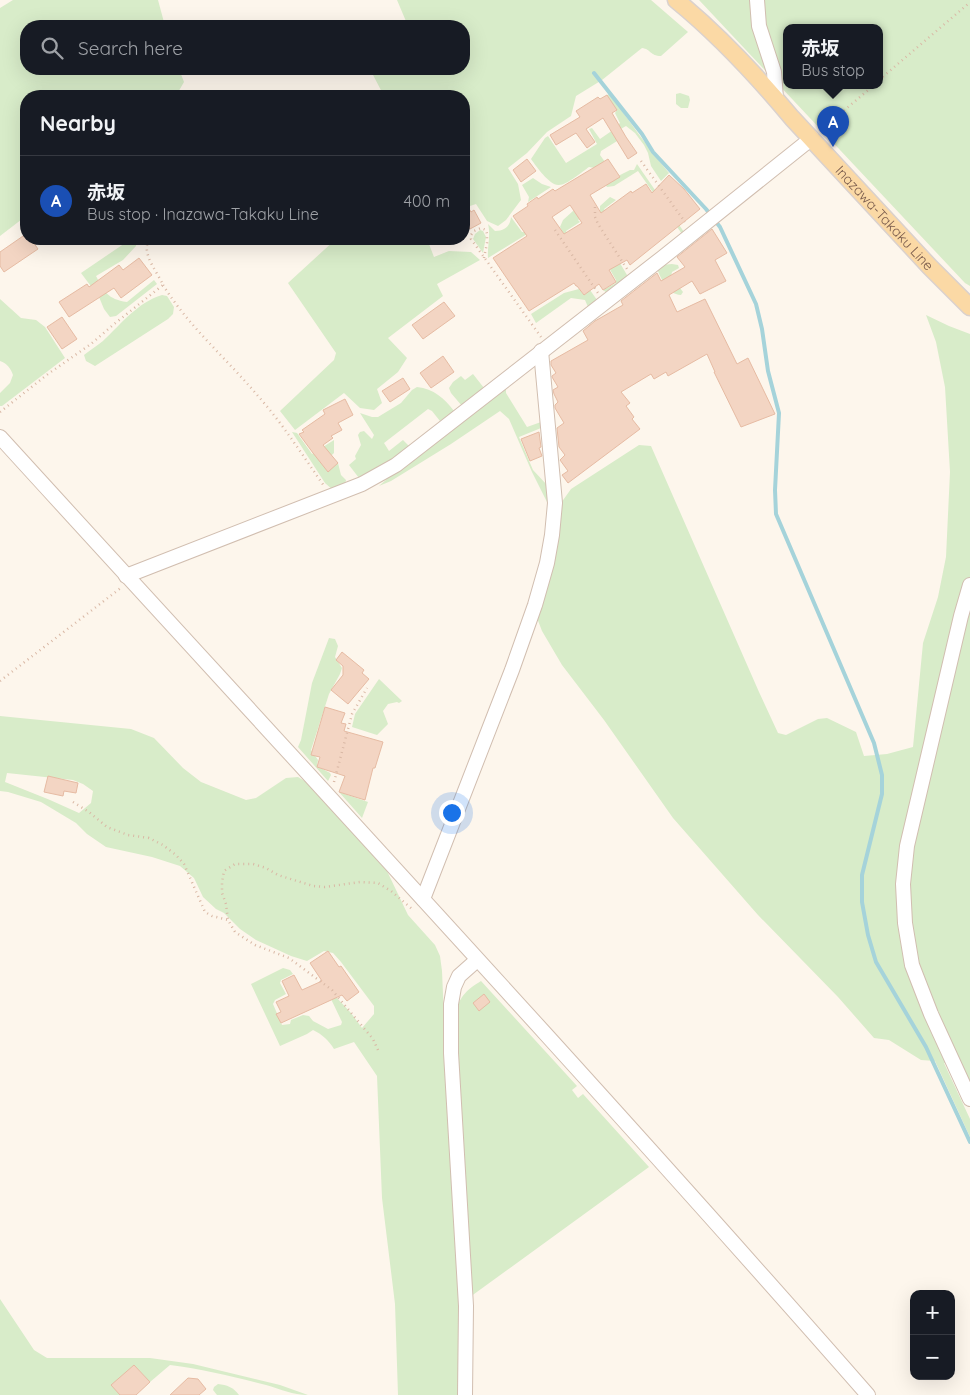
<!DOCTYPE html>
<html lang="en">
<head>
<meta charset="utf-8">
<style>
  :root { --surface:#171b24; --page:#242831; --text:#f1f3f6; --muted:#9ea1a6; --line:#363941; --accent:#8c9099 }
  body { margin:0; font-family:Quicksand,"Noto Sans JP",sans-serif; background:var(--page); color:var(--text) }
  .controls { position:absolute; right:15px; bottom:15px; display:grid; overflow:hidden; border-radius:10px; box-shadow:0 5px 20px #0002 }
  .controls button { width:45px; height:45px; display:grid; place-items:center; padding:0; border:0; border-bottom:1px solid var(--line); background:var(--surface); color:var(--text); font:25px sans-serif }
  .you { position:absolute; left:451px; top:812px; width:18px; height:18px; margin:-12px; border:4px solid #fff; border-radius:50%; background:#1a73e8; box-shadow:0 0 0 8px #1a73e833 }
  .badge { display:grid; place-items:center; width:32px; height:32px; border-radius:50%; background:var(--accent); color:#fff; font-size:16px; font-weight:700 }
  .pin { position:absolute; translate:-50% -41px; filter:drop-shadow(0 1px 2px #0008) }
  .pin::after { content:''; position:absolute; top:26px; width:18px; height:15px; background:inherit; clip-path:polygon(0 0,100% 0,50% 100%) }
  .popup { position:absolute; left:783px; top:24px; width:100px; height:65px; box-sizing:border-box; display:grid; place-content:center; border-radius:10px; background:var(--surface); filter:drop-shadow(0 1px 4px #0005); font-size:16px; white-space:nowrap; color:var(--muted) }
  .popup b { font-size:19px; color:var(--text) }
  .popup::after { content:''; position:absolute; left:50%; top:100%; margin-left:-10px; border:10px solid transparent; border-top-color:var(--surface) }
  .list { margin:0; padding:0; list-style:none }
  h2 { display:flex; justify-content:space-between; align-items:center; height:65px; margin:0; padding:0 20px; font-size:21px }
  h2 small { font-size:16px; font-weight:400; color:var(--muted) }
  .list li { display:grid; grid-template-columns:32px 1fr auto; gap:15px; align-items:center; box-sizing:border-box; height:90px; padding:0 20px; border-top:1px solid var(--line) }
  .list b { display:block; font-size:19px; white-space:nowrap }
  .list p { margin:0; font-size:16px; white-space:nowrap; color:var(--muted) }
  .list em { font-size:16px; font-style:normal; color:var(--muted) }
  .icon { flex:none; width:28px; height:28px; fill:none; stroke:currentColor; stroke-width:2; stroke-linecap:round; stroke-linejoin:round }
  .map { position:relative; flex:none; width:970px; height:1395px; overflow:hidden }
  .search { position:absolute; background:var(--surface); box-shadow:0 5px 20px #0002; left:20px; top:20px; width:450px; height:55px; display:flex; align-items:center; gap:12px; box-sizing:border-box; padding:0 18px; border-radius:20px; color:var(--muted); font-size:19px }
  .panel { position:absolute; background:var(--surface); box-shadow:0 5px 20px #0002; left:20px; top:90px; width:450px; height:155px; border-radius:20px }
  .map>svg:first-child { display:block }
  .green { fill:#d8ecc9; fill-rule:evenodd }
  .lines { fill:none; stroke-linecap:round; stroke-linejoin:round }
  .stream { stroke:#a5d3da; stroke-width:4 }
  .building { fill:#f3d5c3; stroke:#e6bba3; fill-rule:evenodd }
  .minor-casing { stroke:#d1beb0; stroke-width:16 }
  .major-casing { stroke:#dad1cd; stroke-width:19 }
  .path { stroke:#d9b8a5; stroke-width:2.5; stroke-dasharray:1 4; stroke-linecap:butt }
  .minor { stroke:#fff; stroke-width:14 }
  .major { stroke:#fbd9a5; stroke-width:16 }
  .labels { text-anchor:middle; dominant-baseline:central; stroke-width:5; stroke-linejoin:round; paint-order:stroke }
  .street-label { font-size:14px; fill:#7a5c4d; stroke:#fffaf3 }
</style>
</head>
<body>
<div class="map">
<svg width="970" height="1395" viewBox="0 0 970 1395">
  <rect width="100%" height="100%" fill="#fdf6ec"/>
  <g class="green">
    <path d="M13 0H158L165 26H26V69H179L184 82 177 94 174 96H26V216L0 236V8Z"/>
    <path d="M397 0H651L688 32 661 56C650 56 651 49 642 48L602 80 576 96 571 116 547 132 527 153 508 168 518 184 521 200 506 220 498 226 487 221 476 204 464 208V96H384L372 73 376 69H464V26H408Z"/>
    <path d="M699 0H970V286L965 283ZM787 28H879V86H787Z"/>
    <path d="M680 93 689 96 690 100 688 108H681L676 104V94Z"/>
    <path d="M609 94C629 120 648 148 669 173L661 181 651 166 648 153 644 145 635 133 626 126 619 130 622 138 601 151 600 155 616 177 630 170H634L637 164 684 232 682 234 638 171 614 186 607 187 595 168 589 167C583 171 567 185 559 185 550 186 536 166 531 159L545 138 548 136 566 163 597 144 589 129 592 128 600 139 613 130 620 123 615 113 617 110 607 95Z"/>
    <path d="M533 178 542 184 551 187 528 202 529 197 522 185Z"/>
    <path d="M610 197 616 200 604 209 625 235 600 217V206Z"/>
    <path d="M573 211 591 213 578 220 580 222 566 231 570 238 563 233 560 227 563 220Z"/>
    <path d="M511 217 522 232H526L527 234 488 258C487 247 491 236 488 224L495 231C504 231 510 227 511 217Z"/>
    <path d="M480 230 483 231 486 237 483 253 473 239 475 234Z"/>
    <path d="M131 239H137L136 246 123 260 96 276C105 292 107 299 127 302L154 280 157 284 116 316 110 317 104 309 99 297 81 273Z"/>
    <path d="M336 239H427L434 257 449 251 471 252 480 260 437 284 443 296 388 338 407 358 398 372 377 389 382 403 374 410 360 408 344 393 295 430 280 411 334 360 336 353 288 283Z"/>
    <path d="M608 243 627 275 626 280 607 293 603 290 616 283V280L598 249Z"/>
    <path d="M672 264 678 265 679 268 672 272 671 276 683 292 681 295C667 294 662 280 657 269L662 265Z"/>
    <path d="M579 289 584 295 590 290 597 300 588 307 585 300 571 298 536 323 531 314 564 293Z"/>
    <path d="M162 295 167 296 174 307 173 314 168 319 95 366 86 361 84 355C90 350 97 346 103 341 121 324 138 302 162 295Z"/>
    <path d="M0 299 21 318 36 320 45 327 65 358 2 406H0V393L10 383 13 375C11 369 7 363 0 361Z"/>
    <path d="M926 315 949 326 970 334V1081L962 1067 944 1063 970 1119V1137L935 1061 921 1060 889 1040 874 1038 838 997 758 915 673 818 604 720 562 665 542 631 537 618 561 503 571 489 639 445 651 446 759 692 778 733 786 735 818 719 827 718 856 732 864 756 887 754 913 747 923 643 938 597 946 557 950 472 945 387 936 342Z"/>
    <path d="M473 374 484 388 462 406 451 393 449 388 453 382 461 376 465 380Z"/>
    <path d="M417 387C434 389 444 398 454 411L440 421 432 411 428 409 384 443 389 451 403 440 409 446 387 464 359 478 349 465 356 459 355 456 361 445 358 435 360 432 364 431 372 439 374 435 360 413 372 417H378L401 403 412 390Z"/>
    <path d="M506 387V393L527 427 541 422V428L519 437 533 470 547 485 549 506 532 472 509 419 500 411 451 444 391 481 379 486 387 479 379 483 401 470Z"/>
    <path d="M292 432 297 433 312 454 334 440V453L322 464 328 471 338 463 341 475 346 480 345 485 333 490 325 483Z"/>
    <path d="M329 638 335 639 338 646 335 657 342 668 340 674 329 694 311 750 318 760 317 766 330 773 331 775 328 781 298 747 301 740 312 683Z"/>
    <path d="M379 679 402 701 399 703 397 702 388 704 383 711 388 724 377 735 352 727 355 714Z"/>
    <path d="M0 716 131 729 154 738 183 768 201 782 246 800 256 798 286 778 298 777 308 783 387 871 408 915 435 945 440 956 442 971 448 1109 458 1282 461 1395H398L395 1304 382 1198 377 1076 354 1042 334 1049C329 1041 322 1034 313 1030L307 1034 280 1046 251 984 283 968 290 970 293 974 281 980 280 983 286 994 275 1000 273 1004 282 1025 290 1024 291 1020 303 1015 309 1016 313 1021 328 1029 341 1025 342 1022 331 999 335 996 351 1013 362 1028 374 1014V1006L341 962 333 953 324 951 307 961 291 956 256 940 240 929 224 913 216 909 203 897 194 878 180 866 152 857 106 847 87 834 76 823 41 802 8 792 0 791ZM7 773 73 780 83 784 93 791 91 803 79 813 50 800 5 782Z"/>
    <path d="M339 792 368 802 362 818Z"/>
    <path d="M481 981 577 1086 572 1090 578 1098 583 1094 649 1167 470 1297 455 1011C462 995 466 990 481 981Z"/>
    <path d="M0 1299 34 1350 47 1358H150L193 1364 280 1385 308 1395C293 1395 280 1389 266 1385 234 1377 203 1369 170 1365L150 1382 134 1365 112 1385 120 1395H0Z"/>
    <path d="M218 1384C227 1385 233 1387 239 1395H217L213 1390 214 1387Z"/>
  </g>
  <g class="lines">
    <path class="stream" d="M594 73 642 134 653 152 706 209 720 227 756 304 762 329 768 371 779 413 775 490 776 514 874 743 882 775V794L862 875V902L868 935 876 962 926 1047 970 1142"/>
  </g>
  <g class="building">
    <path d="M607 95 617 110 612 113 626 137 637 153 628 159 603 118 586 129 595 142 587 148 576 133 556 145 550 135 580 117 576 111 598 97 600 99Z"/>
    <path d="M527 159 536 171 521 182 513 170Z"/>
    <path d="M608 159 620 177 590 195 601 213 631 191 632 193 646 184 652 193 669 175 684 189 700 209 630 265 627 260 609 270 616 282 603 290 599 284 584 295 577 286H576L574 283 529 311 493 258 527 236 513 216 528 206 527 204 537 197 538 199 553 189 555 191ZM570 205 582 223 564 234 552 217Z"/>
    <path d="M464 200 471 212 474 210 481 223 470 229 464 219Z"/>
    <path d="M712 229 727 253 715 260 726 281 700 294 692 281 669 295 677 312 705 299 737 364 748 358 775 414 741 427 714 372H715L707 354 668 376 666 372 654 379 651 374 621 392 630 403 626 406 634 417 632 419 640 429 568 483 562 475 568 471 560 460 565 455 559 447 557 428 564 423 555 408V405L558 402 554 394 553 390 558 387 552 377V376L556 373 551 365V361L588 340 583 331 595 321 623 305 621 301 657 273 661 281 685 267 677 257Z"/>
    <path d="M26 234V239H31L38 249 4 272 0 266V252Z"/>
    <path d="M139 258 152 275 121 298 114 288 69 317 59 302 87 284 89 287 119 265 123 270Z"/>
    <path d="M444 302 455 316 423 339 412 325Z"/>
    <path d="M62 317 77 339 62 349 47 327Z"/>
    <path d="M443 356 454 372 431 388 420 373Z"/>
    <path d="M403 378 410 389 390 402 382 391Z"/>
    <path d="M345 399 353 415 338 423 342 430 331 436 333 438 323 445 338 463 328 472 313 453 299 434 304 432 302 430 325 414 323 410Z"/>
    <path d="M539 432 541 447 539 448 542 456 530 461 521 439Z"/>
    <path d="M342 652 364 670 362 673 369 679 348 704 331 690 343 675V666L336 660Z"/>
    <path d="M325 707 345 713 341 723 346 724 344 731 383 742 375 768H373L365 800 339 792 345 776 317 767 320 757 311 755Z"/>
    <path d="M48 776 78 783 76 793 64 791 63 796 44 792Z"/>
    <path d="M328 951 339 967 341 966 359 992 347 1001 342 995 281 1023 276 1014 281 1012 276 1002 289 996 282 981 294 975 302 990 322 981 310 963Z"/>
    <path d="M484 994 490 1002 479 1011 473 1003Z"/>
    <path d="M134 1365 150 1382 136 1395H120L111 1385Z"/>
    <path d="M188 1378 198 1379 206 1389 199 1395H170Z"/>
  </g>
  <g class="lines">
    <g class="minor-casing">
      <g id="minor">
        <path d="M757 0 759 26 774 72 776 98"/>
        <path d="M0 437C290 755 584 1071 868 1395"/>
        <path d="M126 576 362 484 396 465 662 258 812 138"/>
        <path d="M970 585 961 616 907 846 903 884 905 923 912 965 931 1014 970 1099"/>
        <path d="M423 899 512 670 535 605 547 563 552 535 555 503 541 351"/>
        <path d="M465 1395 466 1306 451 1053V1004L454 987 459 976 477 960"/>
      </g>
    </g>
    <g class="major-casing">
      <g id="major">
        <path id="s1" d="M676 0C719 35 757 76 792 118L930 267 970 307"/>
      </g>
    </g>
    <g class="path">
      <path d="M879 80 968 4"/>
      <path d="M821 130 873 86"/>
      <path d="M641 161 685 222"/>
      <path d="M595 207V217L598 224 627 269"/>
      <path d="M555 230 598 293"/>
      <path d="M484 258 487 243V234L486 230 481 228 474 231 471 235V239L541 337"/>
      <path d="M163 285C189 327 227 359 258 396 283 424 303 456 324 486"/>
      <path d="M0 412 48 374 91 344 113 325 163 285C157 271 141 254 149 239"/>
      <path d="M0 681 122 587"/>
      <path d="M334 782 352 714 367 688"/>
      <path d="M73 802 89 812 107 827 128 835 149 838 163 845 176 855 184 864 205 912 212 916 228 920"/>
      <path d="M378 1050 373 1039 332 990 289 958 255 945 235 932 228 920 226 904 222 893V882L224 871 235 864H253L266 868 278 875 313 886 325 887 360 882 378 883 391 891 412 909"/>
    </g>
    <use href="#minor" class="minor"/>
    <use href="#major" class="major"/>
  </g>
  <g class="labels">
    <g class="street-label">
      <text stroke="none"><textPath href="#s1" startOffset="302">Inazawa-Takaku Line</textPath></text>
    </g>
  </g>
</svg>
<div class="controls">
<button>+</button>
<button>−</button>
</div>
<div class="you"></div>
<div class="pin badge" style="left:833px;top:147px;background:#1a4fb4">A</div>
<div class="popup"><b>赤坂</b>Bus stop</div>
<div class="search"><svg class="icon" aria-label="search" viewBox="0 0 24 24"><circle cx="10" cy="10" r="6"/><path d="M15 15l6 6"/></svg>Search here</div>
<section class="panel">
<h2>Nearby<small></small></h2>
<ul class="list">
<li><span class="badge" style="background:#1a4fb4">A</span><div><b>赤坂</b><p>Bus stop · Inazawa-Takaku Line</p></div><em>400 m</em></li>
</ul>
</section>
</div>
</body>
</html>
